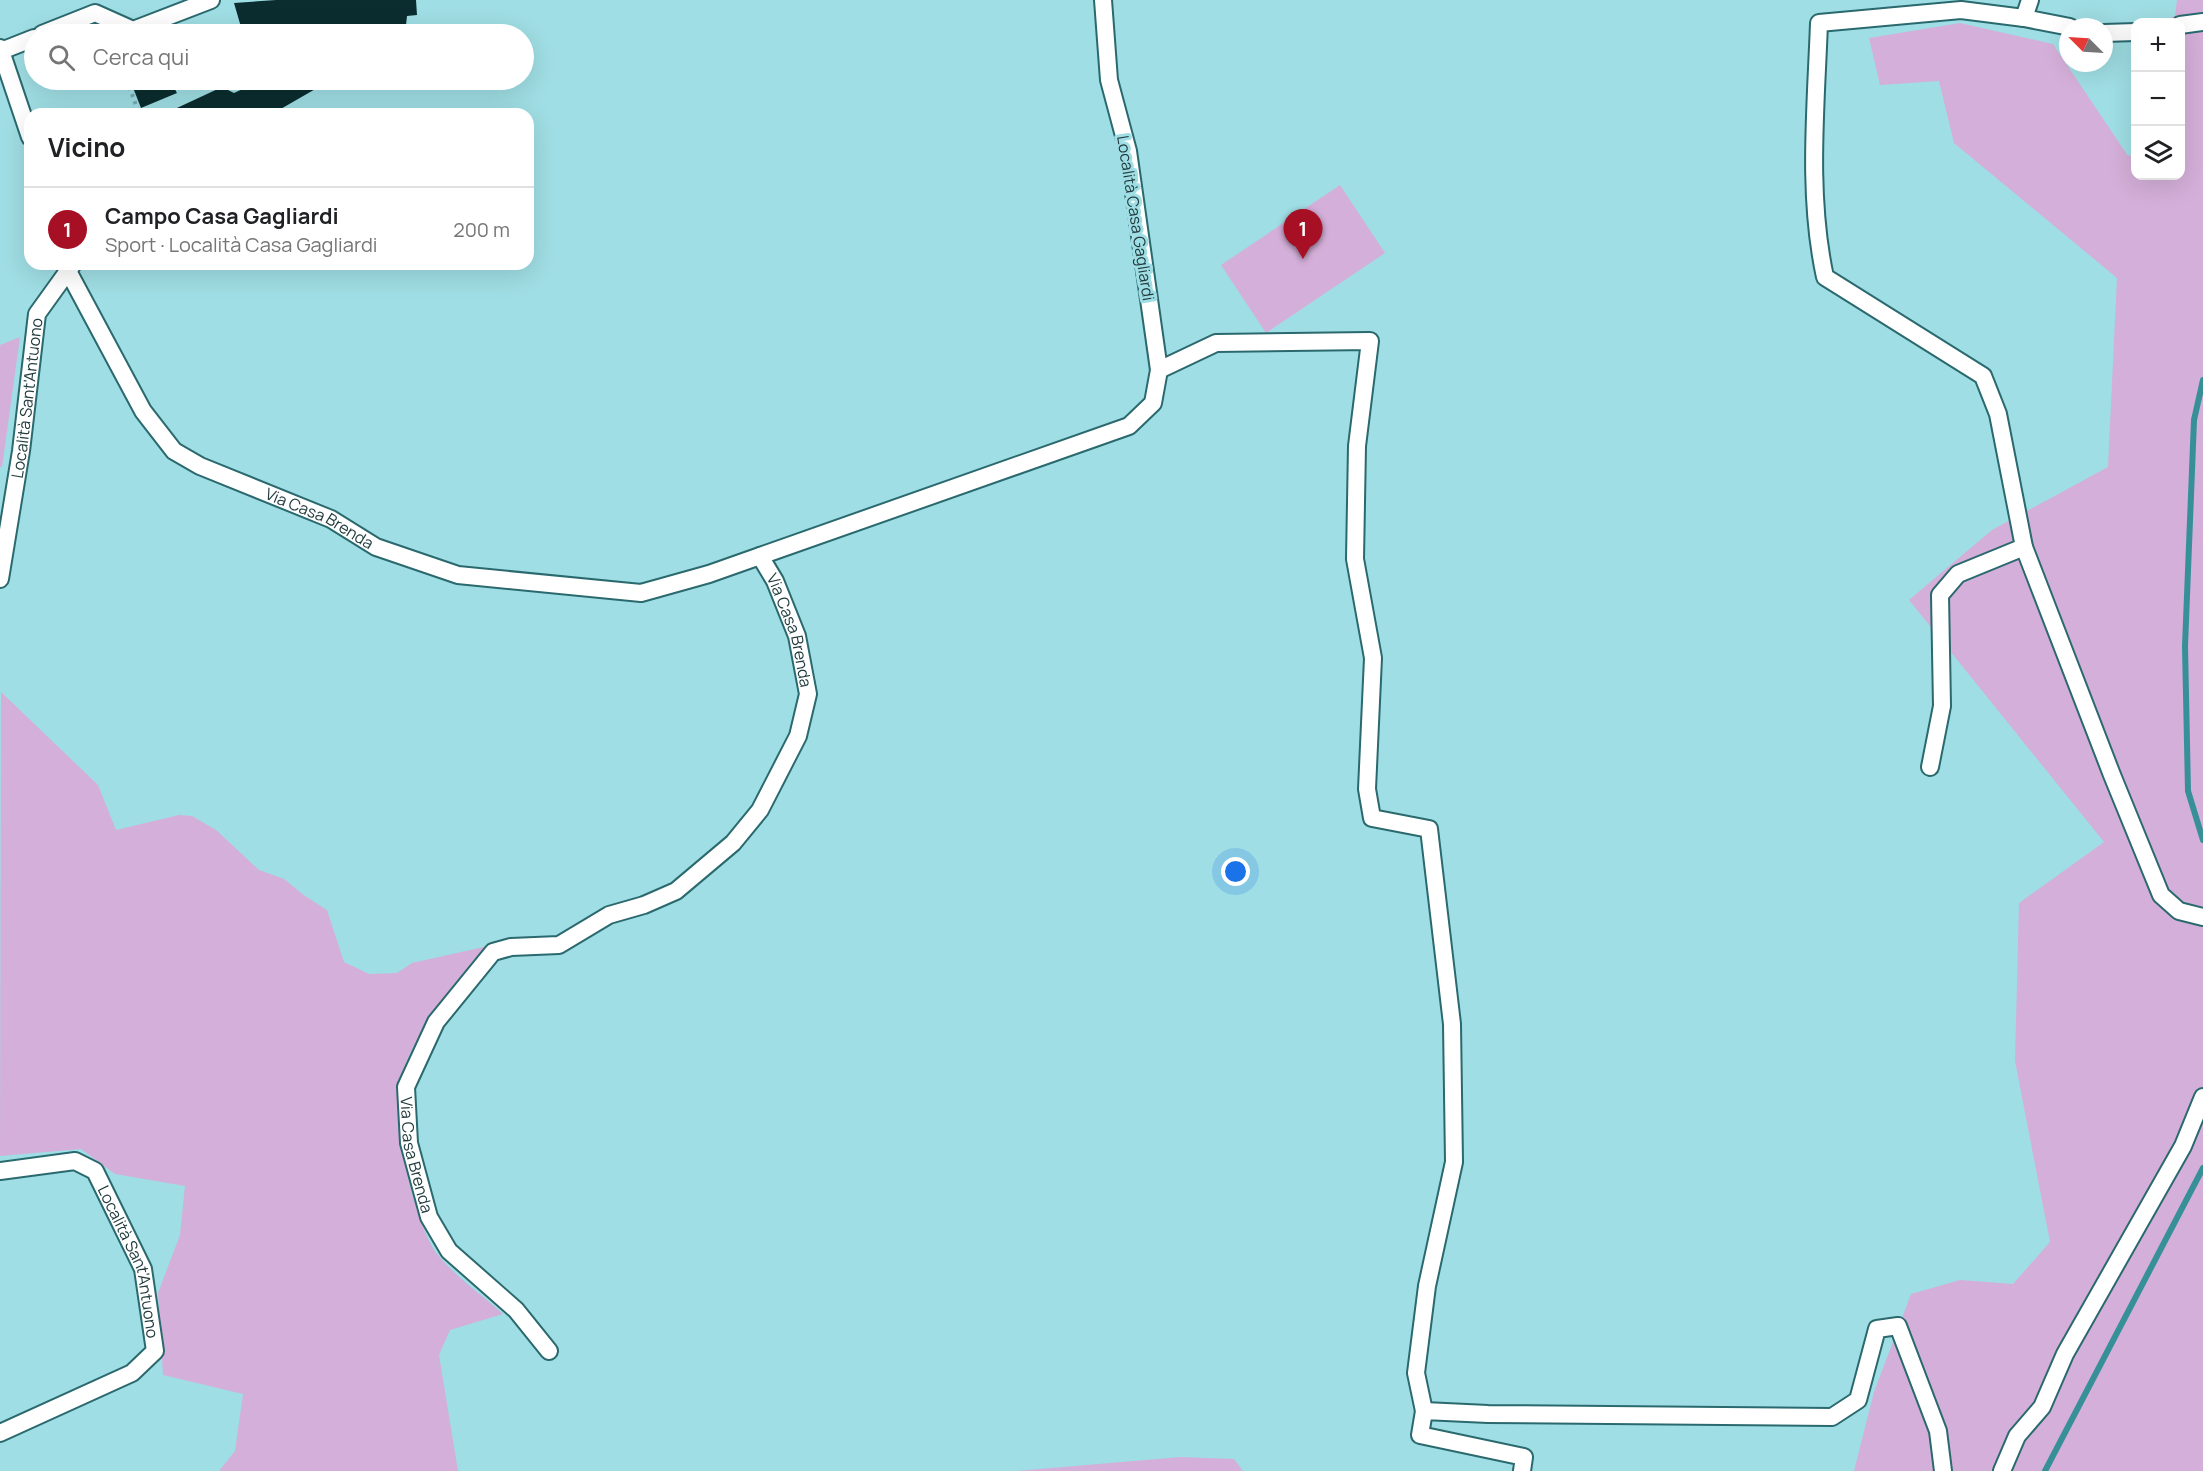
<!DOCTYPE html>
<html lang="it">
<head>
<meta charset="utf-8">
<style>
  :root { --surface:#fff; --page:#f6f6f6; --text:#202124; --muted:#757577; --line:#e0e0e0; --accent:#a70f24 }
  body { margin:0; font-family:Manrope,sans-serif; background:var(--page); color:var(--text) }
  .controls { position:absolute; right:18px; top:18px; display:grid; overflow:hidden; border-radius:12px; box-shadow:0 6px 24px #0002 }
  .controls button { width:54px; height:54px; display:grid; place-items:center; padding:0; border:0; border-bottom:2px solid var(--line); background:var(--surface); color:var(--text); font:30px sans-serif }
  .compass { position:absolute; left:2059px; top:18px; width:54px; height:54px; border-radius:50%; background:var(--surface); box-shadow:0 6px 24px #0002; rotate:294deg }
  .you { position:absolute; left:1236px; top:872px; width:21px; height:21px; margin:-15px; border:4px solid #fff; border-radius:50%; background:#1a73e8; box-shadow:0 0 0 9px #1a73e833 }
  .badge { display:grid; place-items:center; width:39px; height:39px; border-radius:50%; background:var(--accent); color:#fff; font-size:20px; font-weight:700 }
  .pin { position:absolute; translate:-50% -50px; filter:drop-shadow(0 2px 3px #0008) }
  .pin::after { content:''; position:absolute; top:32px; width:21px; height:18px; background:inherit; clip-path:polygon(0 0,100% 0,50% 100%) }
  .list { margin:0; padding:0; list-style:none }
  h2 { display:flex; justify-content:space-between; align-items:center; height:78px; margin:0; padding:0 24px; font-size:26px }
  h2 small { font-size:20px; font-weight:400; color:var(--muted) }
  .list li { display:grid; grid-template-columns:39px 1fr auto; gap:18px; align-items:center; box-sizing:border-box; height:84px; padding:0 24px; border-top:2px solid var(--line) }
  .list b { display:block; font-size:22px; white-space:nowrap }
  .list p { margin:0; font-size:20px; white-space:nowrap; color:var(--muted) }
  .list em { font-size:20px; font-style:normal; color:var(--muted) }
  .icon { flex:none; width:33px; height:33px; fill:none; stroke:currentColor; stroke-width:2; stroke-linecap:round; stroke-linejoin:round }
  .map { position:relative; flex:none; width:2203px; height:1471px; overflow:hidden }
  .search { position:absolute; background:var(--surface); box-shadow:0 6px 24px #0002; left:24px; top:24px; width:510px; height:66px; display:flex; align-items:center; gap:15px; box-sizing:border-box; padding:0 21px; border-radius:33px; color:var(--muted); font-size:22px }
  .panel { position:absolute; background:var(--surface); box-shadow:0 6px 24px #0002; left:24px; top:108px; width:510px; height:162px; border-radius:18px }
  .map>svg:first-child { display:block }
  .green { fill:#d4afd9 }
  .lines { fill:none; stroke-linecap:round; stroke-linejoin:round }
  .stream { stroke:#379097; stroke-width:6 }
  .building { fill:#0b2d2f }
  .street-casing { stroke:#2a696e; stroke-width:20 }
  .path { stroke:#77aaaf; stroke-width:4; stroke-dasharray:3 4.5; stroke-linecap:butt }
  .street { stroke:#fff; stroke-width:16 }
  .labels { text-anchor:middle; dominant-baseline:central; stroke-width:6; stroke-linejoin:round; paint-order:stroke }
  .street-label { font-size:16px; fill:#223c3e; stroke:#9fdee4 }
</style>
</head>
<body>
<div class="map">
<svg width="2203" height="1471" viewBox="0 0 2203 1471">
  <rect width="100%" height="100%" fill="#9fdee4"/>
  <g class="green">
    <path d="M2177 0H2203V1471H1854L1874 1392 1911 1294 1960 1280 2013 1284 2050 1242 2015 1061 2019 903 2104 842 1909 600 1992 530 2108 467 2117 278 1954 143 1939 81 1880 85 1869 38 1960 23 2053 44 2128 156 2135 153 2136 176H2180V22H2160L2175 16Z"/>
    <path d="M1340 185 1385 253 1266 333 1221 265Z"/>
    <path d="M20 337 2 467H0V345Z"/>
    <path d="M1 692 98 785 116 830 179 815 192 816 216 830 259 870 284 879 305 896 327 910 344 962 369 974 397 973 412 963 488 946C455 987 416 1027 400 1079 389 1113 415 1227 438 1255 456 1277 482 1295 503 1314L450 1330 439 1355 458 1471H219L235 1451 243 1394 163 1375 158 1293 180 1235 185 1186 115 1174 81 1149 0 1156Z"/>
    <path d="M1181 1457 1234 1459 1243 1471H1015Z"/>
  </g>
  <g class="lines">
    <g class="stream">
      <path d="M2203 380 2194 420 2185 646 2188 791 2203 840"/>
      <path d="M2045 1471 2203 1168"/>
    </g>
  </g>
  <g class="building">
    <path d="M276 0H416L417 15 407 16 405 34H243L234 3Z"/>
    <path d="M130 80H170L177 93 141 108Z"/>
    <path d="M262 80H331L272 114H164L222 87 234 93Z"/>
  </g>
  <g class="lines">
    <g class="street-casing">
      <g id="street">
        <path d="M2024 18 2030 0"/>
        <path d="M2180 25 2203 22"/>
        <path d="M2070 27 2024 18 1961 10 1819 23C1816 107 1807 194 1825 277L1983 376 1998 414 2024 547 2112 775 2161 895 2179 911 2203 917"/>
        <path d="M2104 33 2136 32"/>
        <path d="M42 34 95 13 133 30 211 0"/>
        <path d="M0 48 30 137"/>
        <path d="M1 51 34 38"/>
        <path id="s1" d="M68 271 143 411 174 451 200 466 331 519 376 547 458 575 641 593 709 574 760 556 775 581 797 636 808 694 798 736 760 810 733 843 676 891 644 905 609 915 559 945 511 947 493 952 436 1022 406 1087 409 1143 429 1217 449 1251 516 1310 549 1351"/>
        <path d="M1159 370 1216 343 1370 341 1357 446 1355 559 1373 658 1367 789 1372 818 1429 829 1452 1024 1454 1162 1427 1286 1416 1373 1424 1411"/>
        <path d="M760 556 1129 426 1153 403 1159 370 1128 151 1109 80 1103 0"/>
        <path id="s2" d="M0 579 21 451 37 314 73 264"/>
        <path d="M1930 767 1942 706 1940 595 1958 574 2024 547"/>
        <path id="s3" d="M0 1171 75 1161 95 1171 143 1269 155 1351 132 1373 0 1433"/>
        <path d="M1522 1471 1524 1457 1420 1435 1424 1411 1488 1414 1832 1417 1858 1400 1877 1329 1898 1326 1938 1431 1943 1471"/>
        <path d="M2002 1471 2017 1436 2042 1407 2065 1354 2183 1146 2203 1097"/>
      </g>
    </g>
    <path class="path" d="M127 80 139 114"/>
    <use href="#street" class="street"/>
  </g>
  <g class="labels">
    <g class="street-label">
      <text transform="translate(1136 218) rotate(81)">Località Casa Gagliardi</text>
      <text stroke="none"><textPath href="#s2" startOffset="183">Località Sant'Antuono</textPath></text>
      <text stroke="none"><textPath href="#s1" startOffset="370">Via Casa Brenda</textPath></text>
      <text stroke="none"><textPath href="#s1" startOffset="910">Via Casa Brenda</textPath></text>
      <text stroke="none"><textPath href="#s1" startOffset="1647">Via Casa Brenda</textPath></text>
      <text stroke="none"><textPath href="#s3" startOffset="196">Località Sant'Antuono</textPath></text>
    </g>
  </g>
</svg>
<div class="controls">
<button>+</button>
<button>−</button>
<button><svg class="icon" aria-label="layers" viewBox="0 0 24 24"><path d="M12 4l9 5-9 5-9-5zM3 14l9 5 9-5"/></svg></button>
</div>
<svg class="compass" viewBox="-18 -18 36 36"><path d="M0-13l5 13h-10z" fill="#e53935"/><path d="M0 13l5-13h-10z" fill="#757577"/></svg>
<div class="you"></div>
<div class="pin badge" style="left:1303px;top:259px">1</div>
<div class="search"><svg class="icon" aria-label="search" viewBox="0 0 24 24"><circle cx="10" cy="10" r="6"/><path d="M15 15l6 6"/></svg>Cerca qui</div>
<section class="panel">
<h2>Vicino<small></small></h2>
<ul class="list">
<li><span class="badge">1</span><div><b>Campo Casa Gagliardi</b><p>Sport · Località Casa Gagliardi</p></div><em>200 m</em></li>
</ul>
</section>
</div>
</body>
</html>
